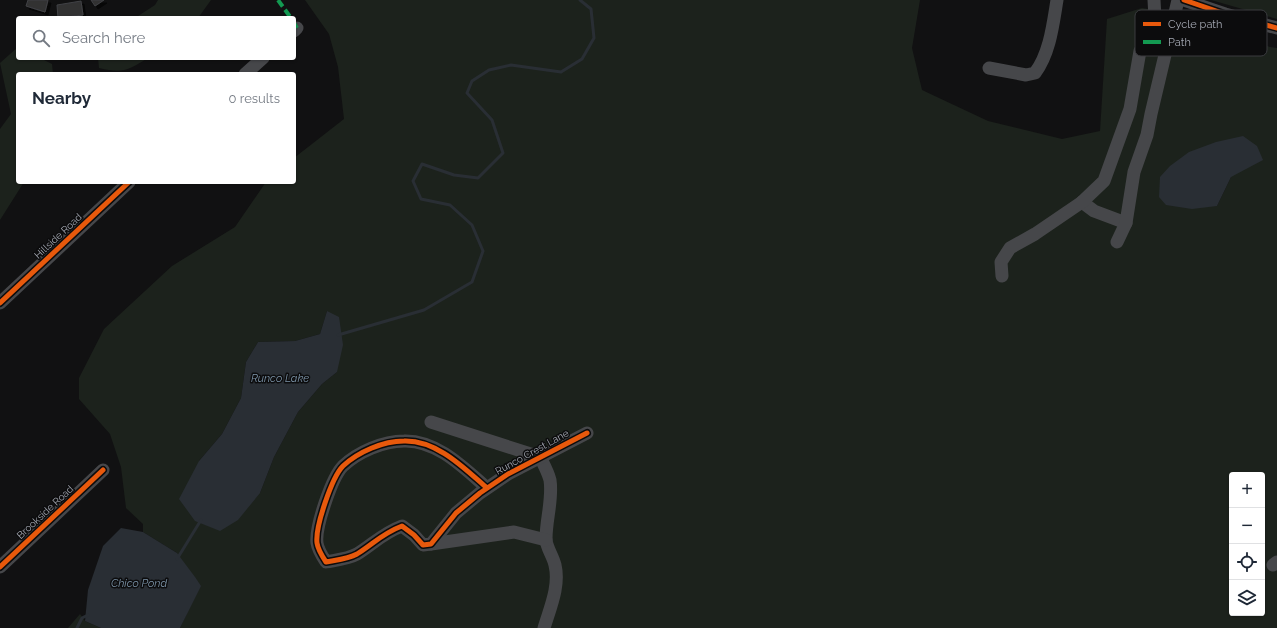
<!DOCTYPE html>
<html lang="en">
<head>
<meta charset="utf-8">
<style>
  :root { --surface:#fff; --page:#f2f2f3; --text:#1f2937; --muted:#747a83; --line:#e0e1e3 }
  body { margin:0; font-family:Raleway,sans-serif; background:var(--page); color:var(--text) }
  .controls { position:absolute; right:12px; bottom:12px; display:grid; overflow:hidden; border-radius:4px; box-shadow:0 1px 3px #0004 }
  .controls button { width:36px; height:36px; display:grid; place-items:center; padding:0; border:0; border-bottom:1px solid var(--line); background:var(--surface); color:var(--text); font:20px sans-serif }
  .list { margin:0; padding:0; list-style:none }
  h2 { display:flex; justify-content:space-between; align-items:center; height:52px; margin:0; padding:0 16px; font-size:17px }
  h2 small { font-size:13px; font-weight:400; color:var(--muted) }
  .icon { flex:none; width:22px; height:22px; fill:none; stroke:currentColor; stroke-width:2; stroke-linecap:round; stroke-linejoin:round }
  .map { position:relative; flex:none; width:1277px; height:628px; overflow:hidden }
  .search { position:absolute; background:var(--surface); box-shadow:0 1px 3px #0004; left:16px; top:16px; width:280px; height:44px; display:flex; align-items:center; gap:10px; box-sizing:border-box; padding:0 14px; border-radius:4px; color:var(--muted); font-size:15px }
  .panel { position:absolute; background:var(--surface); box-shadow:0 1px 3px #0004; left:16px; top:72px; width:280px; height:112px; border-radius:4px }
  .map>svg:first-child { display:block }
  .green { fill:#1c221c; fill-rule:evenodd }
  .water { fill:#292e34 }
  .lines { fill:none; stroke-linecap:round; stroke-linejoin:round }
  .stream { stroke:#292e34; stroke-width:3 }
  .building { fill:#303033; stroke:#414245; filter:url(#shadow) }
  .minor { stroke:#46474a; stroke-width:13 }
  .quiet { stroke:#139951; stroke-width:4; stroke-dasharray:8 4; stroke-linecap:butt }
  .cycleway-casing { stroke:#0c0c0d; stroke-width:8 }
  .cycleway { stroke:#e8590c; stroke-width:5 }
  .labels { text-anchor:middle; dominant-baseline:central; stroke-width:3; stroke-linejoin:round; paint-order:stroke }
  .street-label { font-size:10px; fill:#a4a8b2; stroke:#0c0c0d }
  .water-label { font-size:11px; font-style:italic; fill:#7d95aa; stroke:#0c0c0d }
  .key { fill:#0c0c0d; stroke:#3a3b3f; stroke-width:1 }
  .key-label { font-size:11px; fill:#a4a8b2 }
</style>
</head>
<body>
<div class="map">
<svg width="1277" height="628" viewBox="0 0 1277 628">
  <defs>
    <filter id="shadow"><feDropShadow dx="3" dy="3" stdDeviation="0" flood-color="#0009"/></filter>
  </defs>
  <rect width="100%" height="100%" fill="#111112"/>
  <g class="green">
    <path d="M158 0H211L198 18H135L155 5Z"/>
    <path d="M305 0H920L912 48 922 90 988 121 1062 139 1100 131 1107 19 1142 8 1167 12 1196 20 1270 47 1277 48V628H180L187 613 177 553 143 532V524L126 508 121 467 110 434 79 399V378L104 329 172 266 235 227 266 182H294V158L344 119 338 67 329 34ZM1160 177H1231L1217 206ZM327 311 337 372 322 384 298 412 274 457 260 493 199 461 222 434 241 398 246 362 258 342 295 341 320 334ZM1232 475H1262V613H1232Z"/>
    <path d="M1211 0H1277V19Z"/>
    <path d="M18 47V58H40L52 64 53 74H18V182H24L0 220V129L11 114 0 63Z"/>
    <path d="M98 58H148C128 70 123 74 99 68Z"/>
    <path d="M80 614 85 621 101 628H68Z"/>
  </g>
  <g class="water">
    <path d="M1243 136 1257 146 1263 160 1231 177 1217 206 1192 209 1166 205 1159 197 1160 177 1170 166 1189 152 1216 142Z"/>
    <path d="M327 311 339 317 343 345 337 372 322 384 298 412 274 457 260 493 238 520 220 531 195 521 179 499 199 461 222 434 241 398 246 362 258 342 295 341 320 334Z"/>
    <path d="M121 528 143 532 177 553 195 577 201 586 180 628H101L85 621 88 590 103 546Z"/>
  </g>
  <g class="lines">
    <g class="stream">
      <path d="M338 335 424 310 472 282 483 251 472 225 450 205 421 199 413 181 422 164 454 175 478 178 503 153 492 120 467 93 472 81 489 70 511 65 561 72 582 59 594 38 591 9 580 0"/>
      <path d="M177 559 201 520"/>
      <path d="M77 628 82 618 88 615"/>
    </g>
  </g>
  <g class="building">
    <path d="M28 0H48L45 12 26 6Z"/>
    <path d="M91 0H104L95 6Z"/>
    <path d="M81 1 83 15 58 18 57 5Z"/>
  </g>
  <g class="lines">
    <g class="minor">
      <path d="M1184 0 1225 14 1277 28"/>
      <path d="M294 31 297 28"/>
      <path d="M989 68 1026 75 1035 73C1050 53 1053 24 1057 0"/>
      <path d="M245 74 263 58"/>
      <path d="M1082 202 1094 211 1126 223"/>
      <path d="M1117 242 1126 223 1134 172 1147 135 1151 114 1178 0"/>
      <path d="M1002 276 1001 262 1010 248 1035 234 1082 202 1104 181 1130 109 1140 51 1150 37 1155 18 1154 0"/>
      <path d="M0 303 129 182"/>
      <path d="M431 422 540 457C544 465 548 472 550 480 553 499 546 519 546 539 546 547 553 556 555 565 560 586 550 608 544 628"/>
      <path d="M487 488C464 468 437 440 404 441 383 441 358 452 343 466 332 477 315 527 317 543 318 550 322 556 326 562 336 560 348 559 357 554 373 544 383 533 402 526L414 535 423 545 431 544 456 513 480 493 508 474 587 433"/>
      <path d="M431 544 514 532 546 540"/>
      <path d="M1273 565 1277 562"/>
      <path d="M0 567 103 470"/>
    </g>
    <g class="quiet">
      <path d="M278 0 291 18"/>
      <path d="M294 23 297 28"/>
    </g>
    <g class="cycleway-casing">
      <g id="cycleway">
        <path d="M1184 0 1225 14 1277 28"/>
        <path d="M0 303 129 182"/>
        <path d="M487 488C464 468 437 440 404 441 383 441 358 452 343 466 332 477 315 527 317 543 318 550 322 556 326 562 336 560 348 559 357 554 373 544 383 533 402 526L414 535 423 545 431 544 456 513 480 493 508 474 587 433"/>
        <path d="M0 567 103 470"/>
      </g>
    </g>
    <use href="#cycleway" class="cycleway"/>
  </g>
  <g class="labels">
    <g class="street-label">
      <text transform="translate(58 236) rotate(-43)">Hillside Road</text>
      <text transform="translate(532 452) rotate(-29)">Runco Crest Lane</text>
      <text transform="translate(45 512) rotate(-43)">Brookside Road</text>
    </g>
    <g class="water-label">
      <text x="280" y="378">Runco Lake</text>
      <text x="139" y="583">Chico Pond</text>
    </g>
  </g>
  <rect x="1135" y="10" width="132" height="46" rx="6" class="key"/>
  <rect x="1143" y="22" width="18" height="4" fill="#e8590c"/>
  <rect x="1143" y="40" width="18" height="4" fill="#139951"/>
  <g class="key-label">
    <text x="1168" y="28">Cycle path</text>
    <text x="1168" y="46">Path</text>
  </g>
</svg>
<div class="controls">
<button>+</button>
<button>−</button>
<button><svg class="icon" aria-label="locate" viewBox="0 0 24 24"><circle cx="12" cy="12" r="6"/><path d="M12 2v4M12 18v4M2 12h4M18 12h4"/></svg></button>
<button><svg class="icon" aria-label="layers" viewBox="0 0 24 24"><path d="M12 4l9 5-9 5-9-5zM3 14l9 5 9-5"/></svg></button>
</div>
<div class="search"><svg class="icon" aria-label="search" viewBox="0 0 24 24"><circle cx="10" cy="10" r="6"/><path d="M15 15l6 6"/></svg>Search here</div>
<section class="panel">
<h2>Nearby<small>0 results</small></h2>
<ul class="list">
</ul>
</section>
</div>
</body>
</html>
